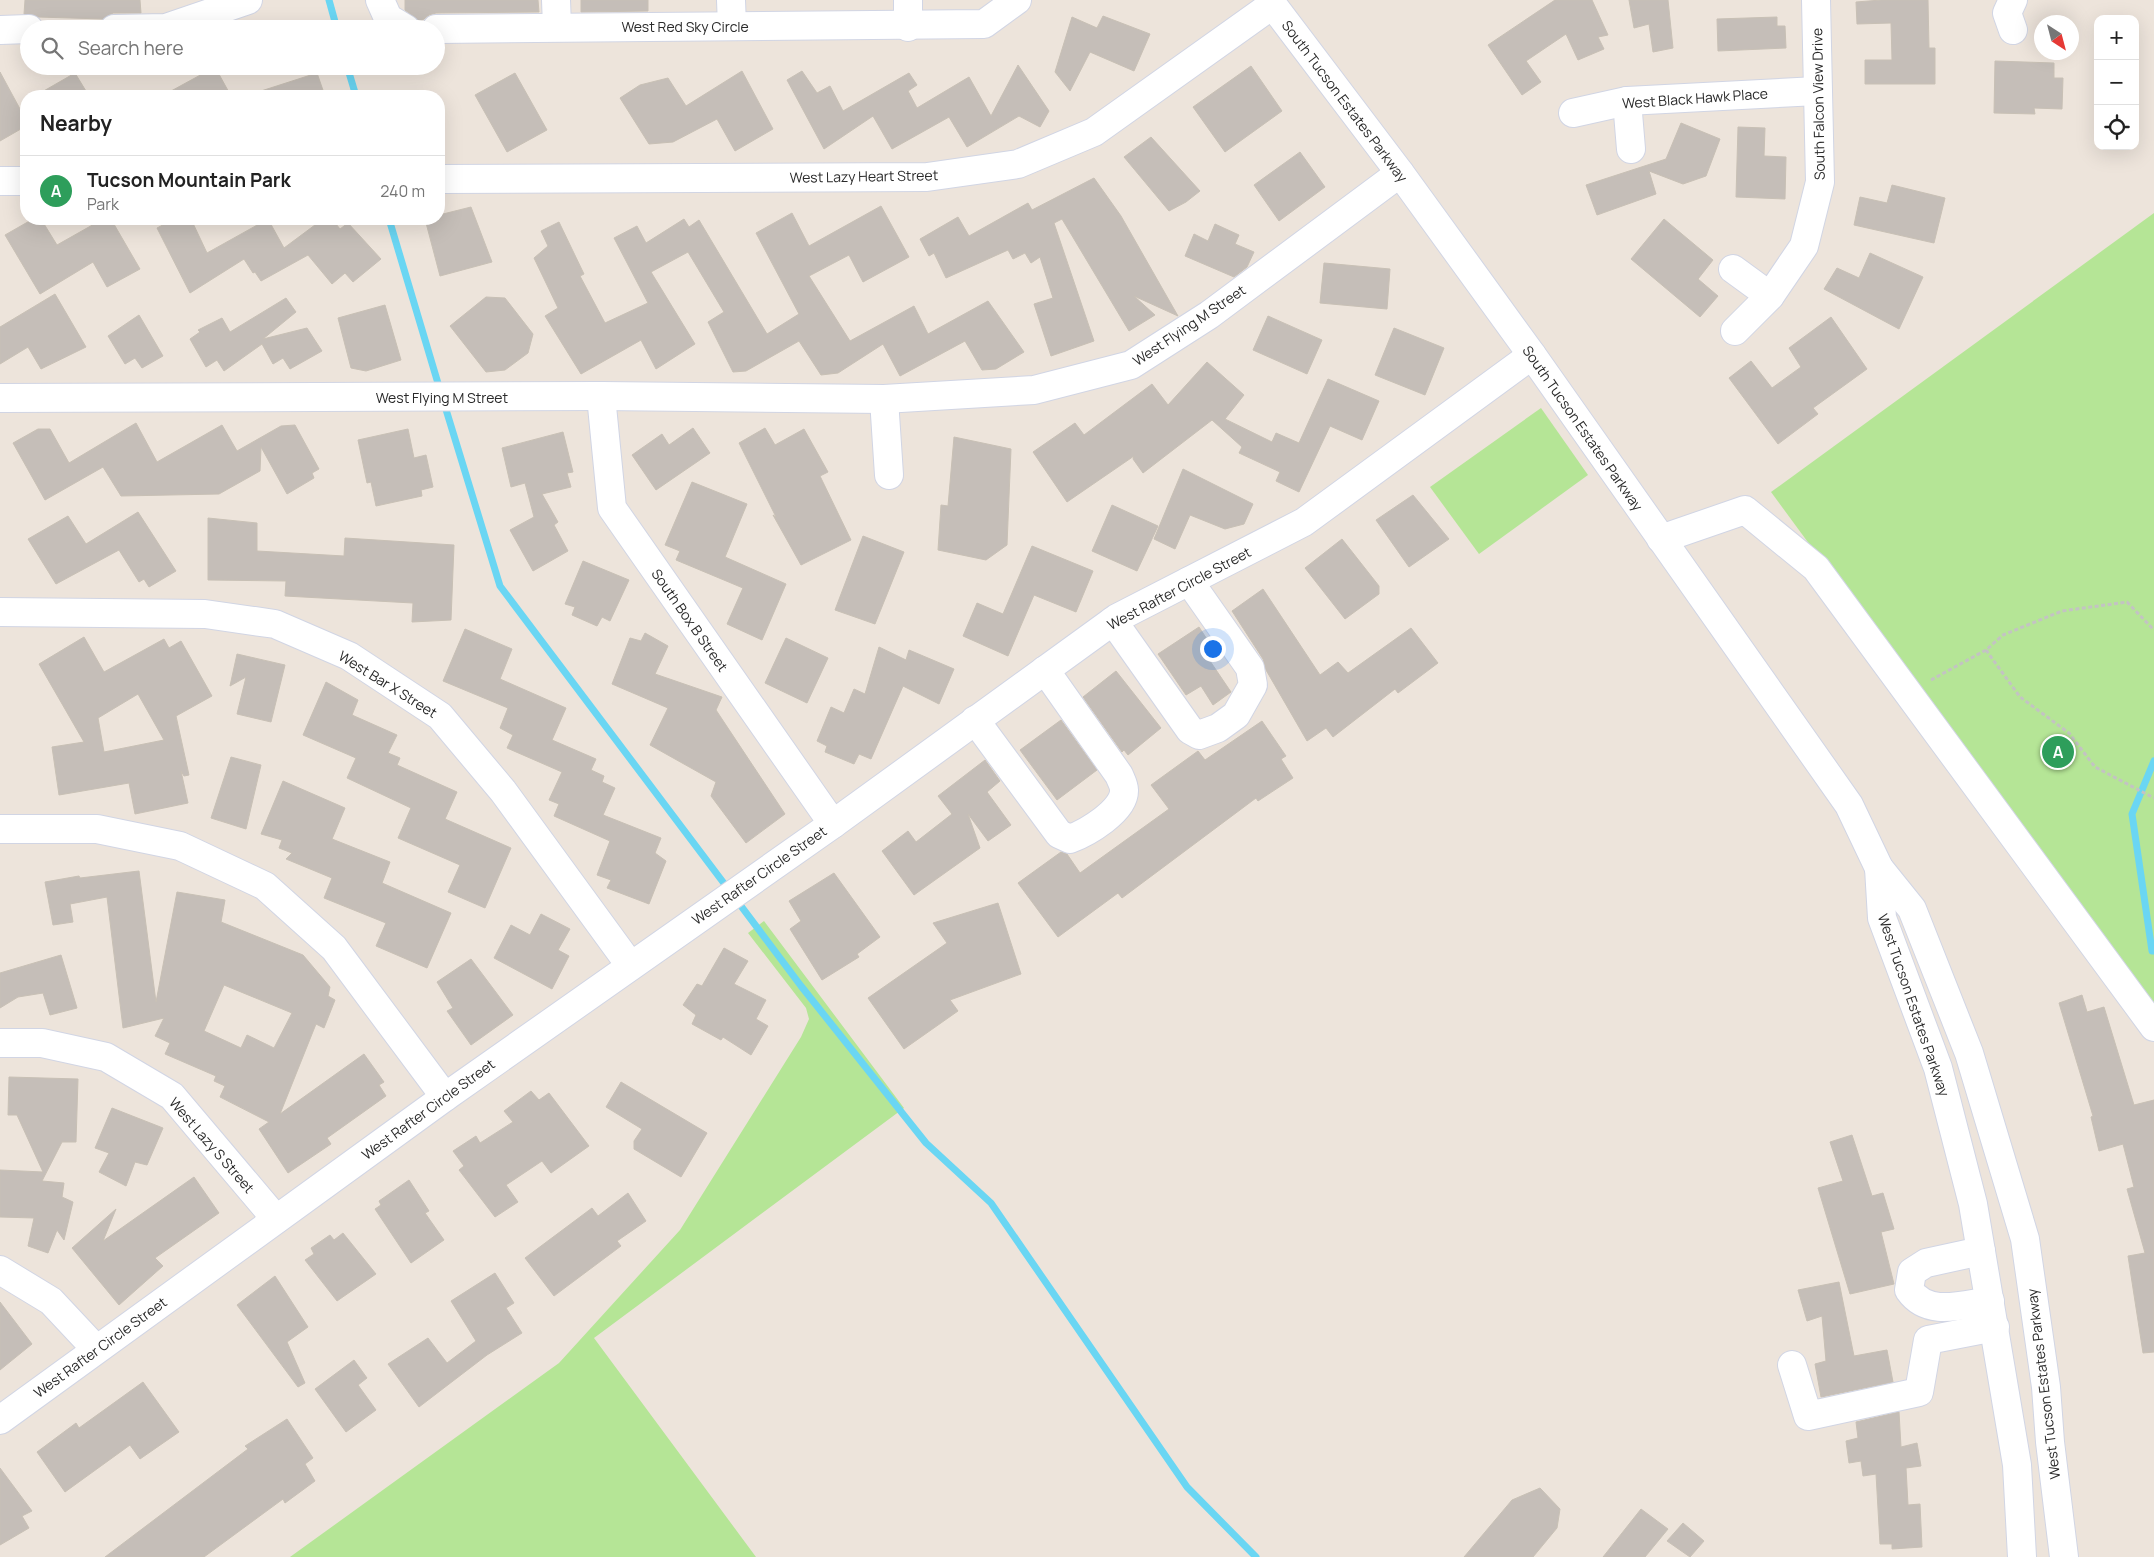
<!DOCTYPE html>
<html lang="en">
<head>
<meta charset="utf-8">
<style>
  :root { --surface:#fff; --page:#f2f2f2; --text:#222; --muted:#767676; --line:#e0e0e0; --accent:#3667ff }
  body { margin:0; font-family:Manrope,sans-serif; background:var(--page); color:var(--text) }
  .controls { position:absolute; right:15px; top:15px; display:grid; overflow:hidden; border-radius:10px; box-shadow:0 5px 20px #0002 }
  .controls button { width:45px; height:45px; display:grid; place-items:center; padding:0; border:0; border-bottom:1px solid var(--line); background:var(--surface); color:var(--text); font:25px sans-serif }
  .compass { position:absolute; left:2034px; top:15px; width:45px; height:45px; border-radius:50%; background:var(--surface); box-shadow:0 5px 20px #0002; rotate:144deg }
  .you { position:absolute; left:1212px; top:648px; width:18px; height:18px; margin:-12px; border:4px solid #fff; border-radius:50%; background:#1a73e8; box-shadow:0 0 0 8px #1a73e833 }
  .badge { display:grid; place-items:center; width:32px; height:32px; border-radius:50%; background:var(--accent); color:#fff; font-size:16px; font-weight:700 }
  .pin { position:absolute; translate:-50% -50%; border:2px solid #fff; box-shadow:0 1px 5px #0006 }
  .list { margin:0; padding:0; list-style:none }
  h2 { display:flex; justify-content:space-between; align-items:center; height:65px; margin:0; padding:0 20px; font-size:21px }
  h2 small { font-size:16px; font-weight:400; color:var(--muted) }
  .list li { display:grid; grid-template-columns:32px 1fr auto; gap:15px; align-items:center; box-sizing:border-box; height:70px; padding:0 20px; border-top:1px solid var(--line) }
  .list b { display:block; font-size:19px; white-space:nowrap }
  .list p { margin:0; font-size:16px; white-space:nowrap; color:var(--muted) }
  .list em { font-size:16px; font-style:normal; color:var(--muted) }
  .icon { flex:none; width:28px; height:28px; fill:none; stroke:currentColor; stroke-width:2; stroke-linecap:round; stroke-linejoin:round }
  .map { position:relative; flex:none; width:2154px; height:1557px; overflow:hidden }
  .search { position:absolute; background:var(--surface); box-shadow:0 5px 20px #0002; left:20px; top:20px; width:425px; height:55px; display:flex; align-items:center; gap:12px; box-sizing:border-box; padding:0 18px; border-radius:28px; color:var(--muted); font-size:19px }
  .panel { position:absolute; background:var(--surface); box-shadow:0 5px 20px #0002; left:20px; top:90px; width:425px; height:135px; border-radius:20px }
  .map>svg:first-child { display:block }
  .green { fill:#b5e596 }
  .lines { fill:none; stroke-linecap:round; stroke-linejoin:round }
  .stream { stroke:#6ad6f3; stroke-width:7 }
  .building { fill:#c5beb8; stroke:#c8c0b5; fill-rule:evenodd }
  .minor-casing { stroke:#d1d5e4; stroke-width:30 }
  .path { stroke:#c3c3c3; stroke-width:3; stroke-dasharray:4 2.5; stroke-linecap:butt }
  .minor { stroke:#fff; stroke-width:28 }
  .labels { text-anchor:middle; dominant-baseline:central; stroke-width:4; stroke-linejoin:round; paint-order:stroke }
  .street-label { font-size:14px; fill:#2a2a2a; stroke:#fff }
</style>
</head>
<body>
<div class="map">
<svg width="2154" height="1557" viewBox="0 0 2154 1557">
  <rect width="100%" height="100%" fill="#ede4db"/>
  <g class="green">
    <path d="M2154 213V1013L1771 492Z"/>
    <path d="M1541 408 1588 475 1479 554 1430 487Z"/>
    <path d="M764 921 904 1108 594 1338 756 1557H290L559 1363 680 1230 801 1037 809 1019 806 1008 748 933Z"/>
  </g>
  <g class="lines">
    <g class="stream">
      <path d="M329 0 337 29"/>
      <path d="M347 66 356 96"/>
      <path d="M389 219 440 390"/>
      <path d="M444 403 500 586 729 890"/>
      <path d="M2154 761 2132 814 2152 951H2154"/>
      <path d="M735 898 801 986 926 1143 991 1203 1187 1487 1256 1557"/>
    </g>
  </g>
  <g class="building">
    <path d="M25 0H140L141 13H113L103 19 38 17 24 14Z"/>
    <path d="M405 0H538L539 12 436 13 429 15 420 22 405 10Z"/>
    <path d="M581 0H648V11L581 12Z"/>
    <path d="M1555 0H1592L1608 35 1598 37 1604 49 1578 60 1566 34 1526 61 1541 82 1522 95 1488 45Z"/>
    <path d="M1629 0H1668L1673 48 1653 52 1649 24 1634 28Z"/>
    <path d="M1881 0H1928L1929 48H1935V84H1865V60H1892L1891 23 1857 24 1856 2Z"/>
    <path d="M1103 16 1150 34 1134 71 1090 52 1070 91 1055 72 1072 17 1097 28Z"/>
    <path d="M1777 17V26H1785L1786 48 1718 51 1717 19Z"/>
    <path d="M1995 61 2054 63V78H2063L2062 109 2034 108 2035 114 1994 113Z"/>
    <path d="M1018 65 1049 111 1040 127 1019 116 967 147 949 117 892 149 873 116 824 149 787 80 802 71 817 93 830 86 843 111 909 73 917 85 908 91 917 108 969 77 991 116Z"/>
    <path d="M1251 66 1282 111 1225 152 1193 107Z"/>
    <path d="M215 67 231 96H162Z"/>
    <path d="M742 71 773 129 735 151 717 119 673 142 649 144 620 98 640 85 668 78 686 106Z"/>
    <path d="M0 72 26 120V126L0 141Z"/>
    <path d="M75 73 89 96H35Z"/>
    <path d="M317 73 325 96H259L258 92Z"/>
    <path d="M515 73 547 130 507 152 475 95Z"/>
    <path d="M1681 123 1720 139 1706 176 1683 184 1649 171 1656 194 1597 215 1586 185 1666 159Z"/>
    <path d="M1738 127 1765 128 1764 156 1786 157 1785 199 1736 197Z"/>
    <path d="M1151 137 1200 191 1186 202 1169 211 1124 157Z"/>
    <path d="M1300 152 1325 187 1279 221 1254 185Z"/>
    <path d="M1094 178 1121 216 1178 316 1134 296 1155 315 1129 331 1062 219 1054 223 1094 341 1051 356 1034 304 1053 298 1040 257 1031 263 1025 253 1013 259 1008 250 946 278 934 253 929 256 920 239 958 217 969 236 1028 203 1032 210Z"/>
    <path d="M1892 185 1945 198 1934 243 1854 225 1860 197 1887 203Z"/>
    <path d="M881 206 909 257 863 282 849 255 809 276 850 341 914 306 928 334 988 301 1024 352 996 369 982 370 965 341 900 376 883 344 838 373 821 375 799 341 746 371 733 372 708 322 724 312 688 252 651 272 695 344 656 369 641 340 581 374 545 316 558 308 534 258 548 246 541 231 559 222 584 274 580 276 605 323 648 303 614 238 637 226 646 243 684 219 689 227 699 220 767 334 799 314 756 233 792 213 809 246Z"/>
    <path d="M471 207 492 262 440 276 425 219H439V215Z"/>
    <path d="M33 219H41L57 245 103 219H111L140 269 107 287 93 262 40 294 5 235Z"/>
    <path d="M174 219H191L207 253 268 219 284 248 323 219H332L340 229 348 223 381 259 353 282 345 273 332 284 308 255 261 281 255 272 253 273 244 259 190 293 157 228Z"/>
    <path d="M1664 219 1713 260 1698 279 1718 296 1700 317 1631 259Z"/>
    <path d="M1215 224 1239 235 1235 244 1254 252 1247 267 1234 277 1185 256 1194 234 1208 241Z"/>
    <path d="M1870 253 1923 277 1899 329 1824 289 1837 268 1859 278Z"/>
    <path d="M1324 263 1390 269 1387 309 1320 303Z"/>
    <path d="M55 294 86 347 41 369 28 347 0 364V327Z"/>
    <path d="M486 297 505 298 533 334 528 353 505 370 486 372 450 326Z"/>
    <path d="M286 298 296 312 263 339 307 328 322 351 290 369 283 358 273 364 262 344 224 371 217 360 206 367 190 339 200 332 198 330 222 318 230 332Z"/>
    <path d="M385 305 401 360 366 371 351 368 338 318Z"/>
    <path d="M139 315 163 356 142 368 135 358 125 364 108 336Z"/>
    <path d="M1268 316 1322 340 1307 374 1253 350Z"/>
    <path d="M1831 317 1867 369 1813 408 1818 414 1778 444 1729 378 1751 361 1772 388 1801 367 1789 348Z"/>
    <path d="M1394 328 1444 348 1425 395 1375 375Z"/>
    <path d="M1207 362 1244 395 1225 419 1272 442 1276 433 1299 443 1328 379 1379 401 1362 440 1330 426 1299 492 1276 481 1280 472 1239 453 1242 447 1212 420 1143 473 1133 459 1134 456 1067 502 1033 452 1075 423 1084 435 1152 384 1168 405Z"/>
    <path d="M136 423 157 462 222 425 237 451 281 426 295 425 319 469 312 473 314 478 287 494 261 447 260 471 219 494 121 496 103 467 45 500 13 443 38 429H50L69 463Z"/>
    <path d="M693 428 710 453 656 490 632 455 662 434 669 445Z"/>
    <path d="M765 428 775 445 804 429 828 472 820 476 851 540 801 565 773 515 776 517 739 443Z"/>
    <path d="M408 429 414 458 426 455 433 487 421 490 422 496 376 506 371 482 367 483 358 440Z"/>
    <path d="M563 432 573 472 567 473 571 487 542 494 558 522 554 525 568 551 533 571 510 530 534 517 525 483 511 487 502 448Z"/>
    <path d="M954 437 1011 449 1007 545 986 560 938 550 941 505 948 506Z"/>
    <path d="M1183 469 1253 504 1244 524 1225 529 1190 515 1175 549 1154 539Z"/>
    <path d="M692 482 747 504 725 557 786 584 762 640 727 624 743 588 676 560 680 551 665 545Z"/>
    <path d="M1413 495 1449 539 1409 567 1376 520Z"/>
    <path d="M1112 505 1158 526 1137 571 1092 551Z"/>
    <path d="M138 512 176 571 149 587 144 579 139 582 119 550 56 584 28 539 68 516 86 544Z"/>
    <path d="M208 518 257 523V551L344 556 345 538 454 545 451 620 412 622 413 603 285 596 286 581 208 580Z"/>
    <path d="M863 536 904 552 875 624 835 610Z"/>
    <path d="M1342 539 1379 586V594L1345 619 1305 568Z"/>
    <path d="M1032 546 1093 571 1076 612 1034 595 1008 656 963 636 977 603 1003 614Z"/>
    <path d="M583 561 629 580 610 621 602 617 597 626 572 615 575 607 565 604Z"/>
    <path d="M1263 589 1320 675 1338 662 1348 673 1411 628 1438 663 1398 693 1395 689 1333 737 1326 728 1307 741 1266 670 1263 659 1232 611Z"/>
    <path d="M1199 627 1216 653 1208 658 1231 692 1213 705 1201 686 1186 695 1158 654Z"/>
    <path d="M465 629 512 649 500 679 566 708 552 740 596 759 591 770 604 776 602 782 615 788 603 815 661 838 655 853 666 861 649 904 607 888 611 880 597 875 610 841 554 816 559 804 549 800 562 772 507 748 513 735 500 728 508 708 443 681Z"/>
    <path d="M645 633 668 646 655 674 722 697 716 710 785 814 746 843 711 796 716 782 650 745 668 708 612 684 630 638 641 641Z"/>
    <path d="M84 637 104 672 164 639 169 648 181 641 212 696 176 716 189 775 184 776 181 771 188 803 135 814 129 783 59 795 52 747 84 742 39 664ZM138 694 164 740 104 752 98 718Z"/>
    <path d="M786 638 828 658 807 703 765 683Z"/>
    <path d="M879 647 906 660 909 650 954 669 939 704 903 686 871 759 859 754 854 764 825 752 827 746 817 741 831 707 844 713 854 689 865 694Z"/>
    <path d="M237 654 285 665 271 722 237 714 246 677 230 686Z"/>
    <path d="M1116 671 1161 728 1128 755 1124 750 1122 752 1083 697Z"/>
    <path d="M326 682 358 700 352 715 397 735 388 753 400 758 397 765 457 792 445 819 511 848 485 908 448 892 460 865 398 838 411 808 347 778 356 758 303 735Z"/>
    <path d="M1061 720 1097 770 1057 800 1020 750Z"/>
    <path d="M1262 721 1286 756 1281 759 1293 778 1258 801 1256 798 1122 898 1118 893 1058 937 1018 883 1061 852 1067 854 1080 873 1169 809 1151 785 1198 751 1205 760Z"/>
    <path d="M231 757 261 765 246 829 211 818Z"/>
    <path d="M985 760 1000 781 987 792 1011 825 988 841 968 814 980 848 914 895 882 851 908 831 916 842 952 814 938 796Z"/>
    <path d="M283 781 345 808 332 839 390 862 382 883 451 913 427 968 376 946 386 923 324 898 332 878 286 859 292 853 279 848 282 840 261 834Z"/>
    <path d="M139 871 156 1002 177 892 225 900 221 922 303 955 330 987 328 996 335 1000 324 1028 316 1024 280 1114 364 1054 384 1082 379 1085 386 1096 327 1138 331 1144 288 1173 259 1129 269 1122 220 1097 225 1086 214 1081 216 1076 165 1054 170 1043 155 1036 164 1018 123 1028 107 897 70 904 73 922 53 925 45 882 79 876 80 878ZM224 985 292 1013 274 1048 247 1035 241 1048 204 1031Z"/>
    <path d="M834 873 880 937 857 954 859 957 822 980 790 929 801 921 789 901Z"/>
    <path d="M998 903 1021 974 950 1000 958 1011 904 1049 868 998 947 943 933 923Z"/>
    <path d="M541 914 570 929 558 950 569 956 552 989 494 958 511 925 530 935Z"/>
    <path d="M724 948 748 961 734 984 766 1000 756 1019 768 1026 751 1055 723 1037 721 1040 692 1024 696 1015 683 1005 697 984 702 986Z"/>
    <path d="M61 955 77 1008 50 1015 43 993 18 997 0 1008V973Z"/>
    <path d="M471 959 513 1015 471 1045 447 1011 453 1008 437 982Z"/>
    <path d="M2082 995 2087 1012 2104 1007 2134 1105 2154 1100V1352L2143 1353 2128 1256 2145 1253 2127 1189 2134 1187 2123 1144 2099 1151 2091 1117 2093 1116 2059 1003Z"/>
    <path d="M9 1077 78 1079 76 1142H62L42 1181 64 1183 62 1197 73 1202 64 1240 57 1230 48 1253 28 1246 34 1218 0 1217V1170L43 1172 17 1115H8Z"/>
    <path d="M621 1082 707 1133 681 1177 634 1149V1141L642 1129 606 1107Z"/>
    <path d="M531 1091 539 1100 549 1093 589 1146 551 1173 542 1161 506 1185 518 1202 495 1217 459 1170 464 1166 453 1151 476 1136 480 1143 513 1122 504 1111Z"/>
    <path d="M112 1108 163 1128 147 1165 135 1162 126 1186 99 1172 109 1153 95 1148Z"/>
    <path d="M1852 1135 1872 1196 1883 1193 1894 1229 1881 1232 1894 1284 1850 1294 1818 1188 1843 1181 1830 1142Z"/>
    <path d="M194 1177 219 1213 155 1258 163 1266 119 1305 72 1248 116 1209 103 1241Z"/>
    <path d="M409 1180 429 1211 425 1213 444 1240 411 1263 375 1209 381 1205 379 1201Z"/>
    <path d="M628 1193 646 1221 617 1241 621 1246 554 1296 525 1258 592 1208 598 1216Z"/>
    <path d="M343 1233 376 1274 337 1301 305 1260 314 1254 311 1248 330 1235 334 1240Z"/>
    <path d="M495 1273 514 1303 506 1308 522 1333 487 1355 419 1407 388 1364 428 1338 447 1363 476 1341 451 1301Z"/>
    <path d="M275 1276 308 1327 287 1342 305 1383 298 1387 237 1305Z"/>
    <path d="M1839 1282 1854 1356 1887 1350 1893 1382 1821 1397 1815 1364 1826 1361 1822 1316 1807 1321 1798 1290Z"/>
    <path d="M0 1302 32 1344 0 1370Z"/>
    <path d="M354 1360 367 1378 358 1385 376 1410 346 1432 315 1389Z"/>
    <path d="M143 1382 179 1432 140 1459 130 1445 65 1492 37 1452 76 1423 79 1428Z"/>
    <path d="M1899 1412 1901 1447 1917 1443 1921 1466 1906 1468 1908 1505 1920 1504 1922 1547 1892 1549V1544H1880L1876 1474 1863 1476 1861 1461 1849 1463 1846 1441 1858 1438 1856 1422Z"/>
    <path d="M287 1419 313 1458 305 1464 315 1481 285 1503 283 1499 204 1557H105L248 1449 245 1446Z"/>
    <path d="M0 1468 32 1511 22 1516 29 1528 0 1545Z"/>
    <path d="M1540 1488 1560 1509 1557 1528 1533 1557H1464L1512 1500Z"/>
    <path d="M1641 1509 1668 1529 1645 1557H1603Z"/>
    <path d="M1683 1523 1704 1541 1690 1557 1667 1541Z"/>
  </g>
  <g class="lines">
    <g class="minor-casing">
      <g id="minor">
        <path d="M380 0 388 18 406 29"/>
        <path d="M556 0 557 26"/>
        <path d="M731 0 732 26"/>
        <path d="M908 0V27"/>
        <path d="M1269 0 1400 173 1532 355 1849 805 1879 868 1912 909 1969 1053 2025 1239 2046 1387 2050 1442 2064 1557"/>
        <path d="M114 29 166 28 248 0"/>
        <path d="M436 29 984 24 1017 0"/>
        <path d="M0 30 29 29"/>
        <path d="M2013 30 2007 13 2013 0"/>
        <path d="M1627 101 1631 149"/>
        <path d="M1573 113 1627 101 1817 91"/>
        <path d="M439 179 927 177 1018 164 1094 132 1272 5"/>
        <path d="M0 181H26"/>
        <path d="M1733 269 1770 296"/>
        <path d="M1735 331 1770 296 1804 246 1820 182 1816 0"/>
        <path d="M601 396 612 508 833 824"/>
        <path d="M0 398 601 396 884 399 1034 390 1131 365 1209 315 1400 173"/>
        <path d="M884 399 889 475"/>
        <path d="M1661 539 1745 510 1816 568 2154 1027"/>
        <path d="M0 612 205 614 275 624 349 656 440 716 503 791 630 965"/>
        <path d="M1113 621 1190 730 1199 735 1218 728 1236 715 1253 685 1250 668 1189 581"/>
        <path d="M975 720 1059 834 1070 839C1086 833 1125 811 1124 790 1124 785 1121 780 1119 775L1045 670"/>
        <path d="M0 829H97L180 846 265 886 334 948 445 1097"/>
        <path d="M1879 868 1882 918 1938 1068 1973 1204 2017 1465 2022 1557"/>
        <path d="M0 1043H42L106 1057 172 1096 276 1219"/>
        <path d="M1981 1251 1926 1263 1912 1272 1909 1290C1928 1317 1961 1305 1990 1301"/>
        <path d="M0 1270 51 1301 96 1349"/>
        <path d="M1792 1365 1808 1416 1919 1392 1928 1340 1995 1327"/>
        <path d="M0 1420 445 1097 833 824 1117 618 1304 522 1532 355"/>
      </g>
    </g>
    <g class="path">
      <path d="M1986 650 2020 697 2069 733 2095 767 2154 798"/>
      <path d="M1931 680 1986 650 2003 635 2062 611 2127 602 2154 630"/>
    </g>
    <use href="#minor" class="minor"/>
  </g>
  <g class="labels">
    <g class="street-label">
      <text x="685" y="26">West Red Sky Circle</text>
      <text transform="translate(1695 98) rotate(-4)">West Black Hawk Place</text>
      <text transform="translate(1345 101) rotate(53)">South Tucson Estates Parkway</text>
      <text transform="translate(1818 104) rotate(-91)">South Falcon View Drive</text>
      <text transform="translate(864 176) rotate(-1)">West Lazy Heart Street</text>
      <text transform="translate(1189 325) rotate(-34)">West Flying M Street</text>
      <text x="442" y="397">West Flying M Street</text>
      <text transform="translate(1583 428) rotate(55)">South Tucson Estates Parkway</text>
      <text transform="translate(1179 588) rotate(-28)">West Rafter Circle Street</text>
      <text transform="translate(690 620) rotate(55)">South Box B Street</text>
      <text transform="translate(388 684) rotate(32)">West Bar X Street</text>
      <text transform="translate(759 875) rotate(-35)">West Rafter Circle Street</text>
      <text transform="translate(1914 1005) rotate(71)">West Tucson Estates Parkway</text>
      <text transform="translate(428 1109) rotate(-36)">West Rafter Circle Street</text>
      <text transform="translate(212 1145) rotate(49)">West Lazy S Street</text>
      <text transform="translate(100 1347) rotate(-36)">West Rafter Circle Street</text>
      <text transform="translate(2043 1384) rotate(-97)">West Tucson Estates Parkway</text>
    </g>
  </g>
</svg>
<div class="controls">
<button>+</button>
<button>−</button>
<button><svg class="icon" aria-label="locate" viewBox="0 0 24 24"><circle cx="12" cy="12" r="6"/><path d="M12 2v4M12 18v4M2 12h4M18 12h4"/></svg></button>
</div>
<svg class="compass" viewBox="-18 -18 36 36"><path d="M0-13l5 13h-10z" fill="#e53935"/><path d="M0 13l5-13h-10z" fill="#767676"/></svg>
<div class="you"></div>
<div class="pin badge" style="left:2058px;top:752px;background:#2e9e5b">A</div>
<div class="search"><svg class="icon" aria-label="search" viewBox="0 0 24 24"><circle cx="10" cy="10" r="6"/><path d="M15 15l6 6"/></svg>Search here</div>
<section class="panel">
<h2>Nearby<small></small></h2>
<ul class="list">
<li><span class="badge" style="background:#2e9e5b">A</span><div><b>Tucson Mountain Park</b><p>Park</p></div><em>240 m</em></li>
</ul>
</section>
</div>
</body>
</html>
